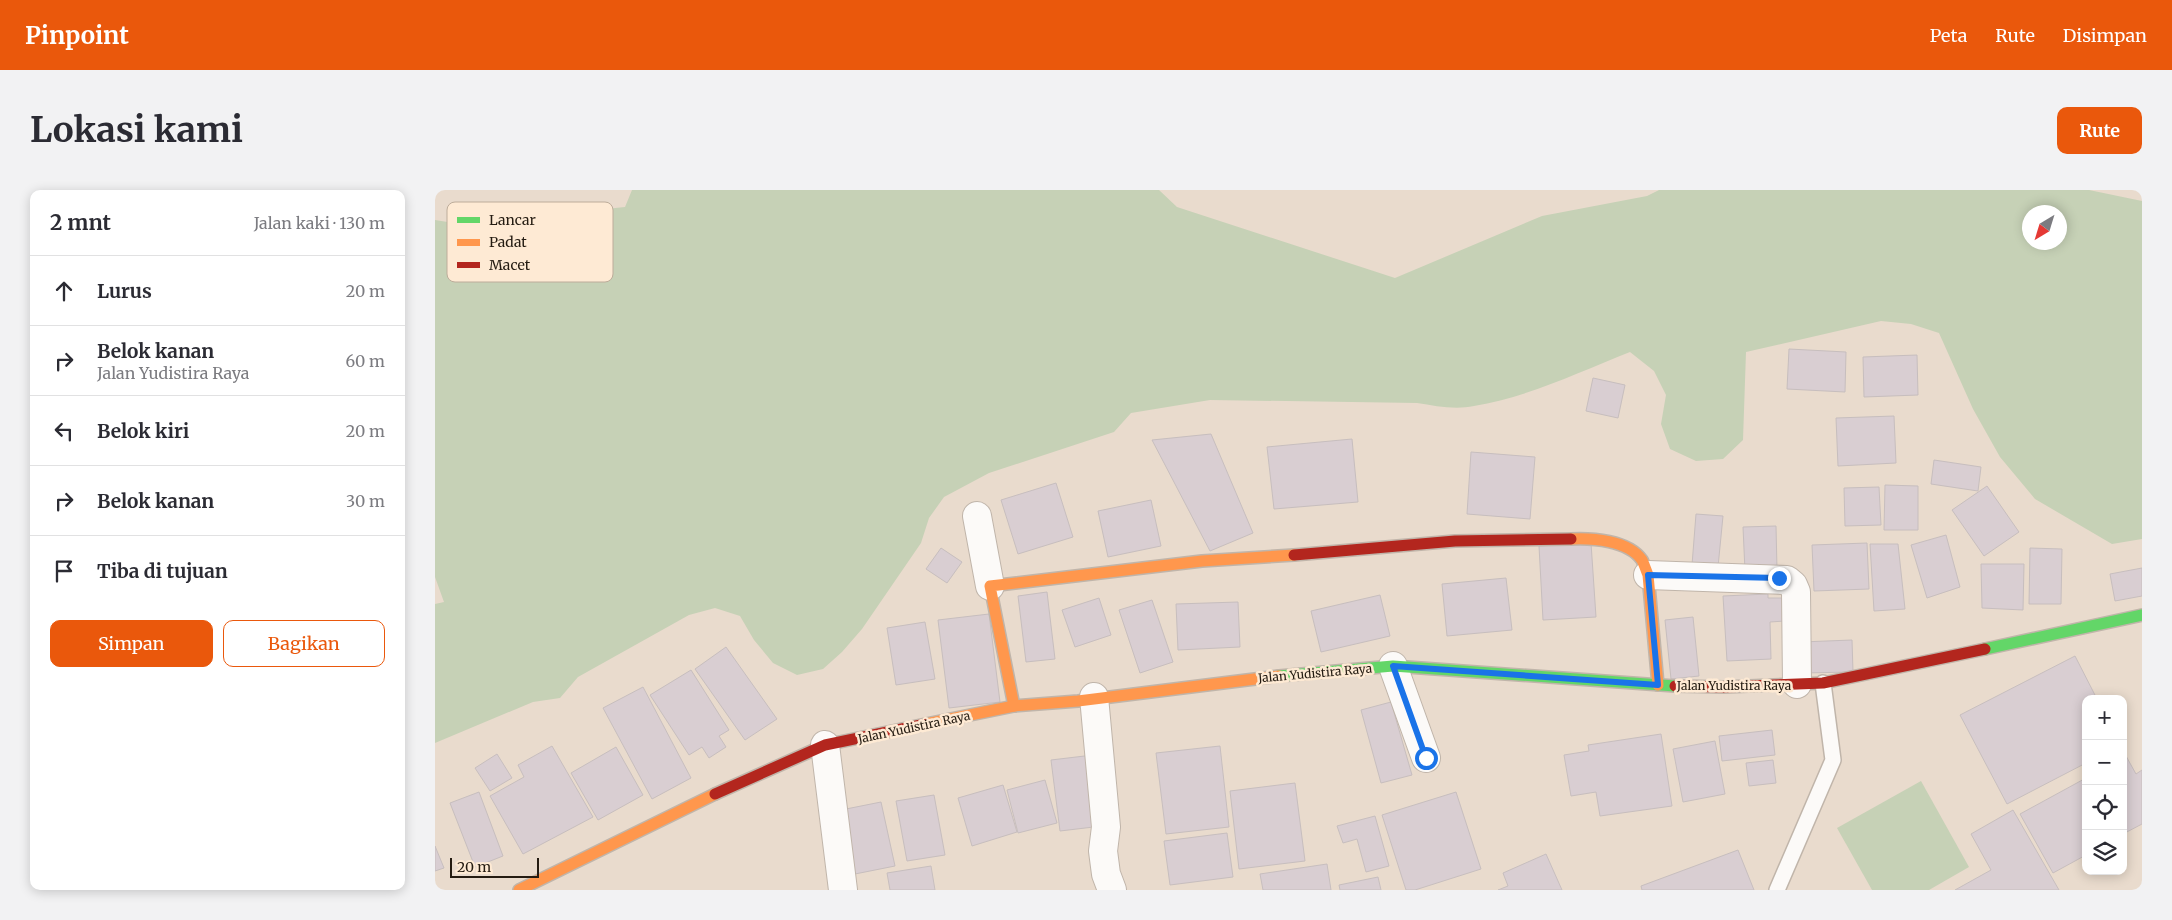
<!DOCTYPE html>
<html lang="id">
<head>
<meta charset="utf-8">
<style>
  :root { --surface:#fff; --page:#f2f2f3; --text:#2b2b33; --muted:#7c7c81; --line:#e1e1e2; --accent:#ea580c }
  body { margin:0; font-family:Merriweather,serif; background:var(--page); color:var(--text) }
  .controls { position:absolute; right:15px; bottom:15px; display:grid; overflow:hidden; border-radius:10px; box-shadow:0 2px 12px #0003 }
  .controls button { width:45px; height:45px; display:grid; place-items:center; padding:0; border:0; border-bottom:1px solid var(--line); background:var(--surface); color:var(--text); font:25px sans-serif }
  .compass { position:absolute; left:1587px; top:15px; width:45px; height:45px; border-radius:50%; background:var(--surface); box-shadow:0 2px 12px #0003; rotate:218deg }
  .scale { position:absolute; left:15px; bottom:12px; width:89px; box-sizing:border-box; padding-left:5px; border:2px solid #241b11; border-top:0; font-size:14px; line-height:18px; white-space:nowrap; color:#241b11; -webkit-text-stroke:4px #feead4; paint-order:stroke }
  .stop { position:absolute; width:15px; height:15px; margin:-11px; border:4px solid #1a73e8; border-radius:50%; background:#fff }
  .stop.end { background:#1a73e8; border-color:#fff; box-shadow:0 1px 5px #0008 }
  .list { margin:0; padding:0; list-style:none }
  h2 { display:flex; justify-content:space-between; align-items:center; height:65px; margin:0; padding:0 20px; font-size:21px }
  h2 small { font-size:16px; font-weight:400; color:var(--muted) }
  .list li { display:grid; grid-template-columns:32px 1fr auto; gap:15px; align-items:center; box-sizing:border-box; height:70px; padding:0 20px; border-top:1px solid var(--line) }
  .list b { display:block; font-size:19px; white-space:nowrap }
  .list p { margin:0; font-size:16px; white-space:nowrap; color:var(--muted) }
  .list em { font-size:16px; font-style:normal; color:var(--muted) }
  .actions { display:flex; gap:10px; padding:15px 20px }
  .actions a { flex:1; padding:11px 0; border:1px solid var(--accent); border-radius:10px; text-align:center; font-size:18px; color:var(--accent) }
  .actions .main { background:var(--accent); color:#fff }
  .icon { flex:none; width:28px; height:28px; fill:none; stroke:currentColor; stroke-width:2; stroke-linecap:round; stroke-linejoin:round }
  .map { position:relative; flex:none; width:1707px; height:700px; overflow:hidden; border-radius:10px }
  header { display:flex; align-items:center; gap:30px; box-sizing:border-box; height:70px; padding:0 25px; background:var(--accent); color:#fff }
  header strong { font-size:24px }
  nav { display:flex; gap:28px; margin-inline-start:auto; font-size:18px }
  .intro { display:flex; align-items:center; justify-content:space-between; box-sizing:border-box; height:120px; padding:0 30px }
  h1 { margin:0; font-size:35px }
  .button { padding:12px 22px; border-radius:10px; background:var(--accent); color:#fff; font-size:18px; font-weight:700 }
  main { display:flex; gap:30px; padding:0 30px }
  aside { flex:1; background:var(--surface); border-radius:10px; box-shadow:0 2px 12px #0003 }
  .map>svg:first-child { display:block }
  .green { fill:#c6d1b6; fill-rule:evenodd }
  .building { fill:#d9ced2; stroke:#c7bebe }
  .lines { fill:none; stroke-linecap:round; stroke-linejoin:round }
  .lane-casing { stroke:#c0b5aa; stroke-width:18 }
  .street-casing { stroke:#c0b5aa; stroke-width:30 }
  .fast-casing { stroke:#c0b5aa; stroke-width:14 }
  .slow-casing { stroke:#c0b5aa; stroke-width:14 }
  .jam-casing { stroke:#c0b5aa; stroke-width:14 }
  .lane { stroke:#fcfaf8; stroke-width:15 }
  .street { stroke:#fcfaf8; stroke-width:28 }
  .fast { stroke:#63d668; stroke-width:11 }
  .slow { stroke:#ff974d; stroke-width:11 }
  .jam { stroke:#b3261e; stroke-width:11 }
  .route { stroke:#1a73e8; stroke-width:6 }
  .labels { text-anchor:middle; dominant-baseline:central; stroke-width:5; stroke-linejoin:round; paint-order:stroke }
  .street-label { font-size:12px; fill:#241b11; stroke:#feead4 }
  .key { fill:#feead4; stroke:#bdac9a; stroke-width:1 }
  .key-label { font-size:14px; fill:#241b11 }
</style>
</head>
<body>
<header>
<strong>Pinpoint</strong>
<nav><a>Peta</a><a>Rute</a><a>Disimpan</a></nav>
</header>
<div class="intro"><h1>Lokasi kami</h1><a class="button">Rute</a></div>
<main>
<aside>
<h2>2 mnt<small>Jalan kaki · 130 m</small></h2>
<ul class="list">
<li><svg class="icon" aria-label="ahead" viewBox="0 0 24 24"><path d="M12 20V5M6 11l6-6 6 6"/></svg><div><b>Lurus</b></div><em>20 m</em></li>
<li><svg class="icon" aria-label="right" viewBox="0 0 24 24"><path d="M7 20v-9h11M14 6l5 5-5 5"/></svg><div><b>Belok kanan</b><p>Jalan Yudistira Raya</p></div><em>60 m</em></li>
<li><svg class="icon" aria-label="left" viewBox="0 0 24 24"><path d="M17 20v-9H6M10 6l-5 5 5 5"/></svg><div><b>Belok kiri</b></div><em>20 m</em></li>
<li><svg class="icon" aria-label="right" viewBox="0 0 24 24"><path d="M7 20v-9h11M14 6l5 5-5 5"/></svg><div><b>Belok kanan</b></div><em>30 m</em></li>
<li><svg class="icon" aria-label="arrive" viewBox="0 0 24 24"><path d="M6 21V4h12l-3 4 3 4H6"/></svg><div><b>Tiba di tujuan</b></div></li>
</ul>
<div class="actions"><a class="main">Simpan</a><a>Bagikan</a></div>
</aside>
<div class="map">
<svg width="1707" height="700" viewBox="0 0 1707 700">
  <rect width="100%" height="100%" fill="#e9dbcd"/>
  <g class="green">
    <path d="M197 0H724L742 17 960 88 1107 26 1212 6 1224 0H1654L1707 11V349L1677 354 1600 309 1565 267 1538 219 1504 143 1476 134 1446 131 1311 162 1308 250 1288 269 1261 271 1235 259 1226 234 1231 205 1219 181 1195 162C1144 182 1094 207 1039 216 1020 220 1001 216 982 213L775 210 696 223 679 242 554 283 509 307 494 328 486 353 427 439 407 462 388 479 362 485 338 473 319 450 305 426 280 418 254 425 143 487 125 508 98 512 0 553V414L9 412 0 387V30L25 34 190 17ZM1594 22H1624V52H1594Z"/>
    <path d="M1486 591 1534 677 1494 700H1437L1402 638Z"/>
  </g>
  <g class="building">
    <path d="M1354 159 1411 162 1410 202 1352 199Z"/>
    <path d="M1482 165 1483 205 1429 207 1428 167Z"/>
    <path d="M1158 188 1190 195 1183 228 1151 221Z"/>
    <path d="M1459 226 1461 273 1403 276 1401 228Z"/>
    <path d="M776 244 818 343 775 361 717 250Z"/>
    <path d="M917 249 923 312 839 319 832 257Z"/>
    <path d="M1036 262 1100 267 1095 329 1032 324Z"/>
    <path d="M1499 270 1546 277 1543 301 1496 294Z"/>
    <path d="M621 293 638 347 583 364 566 310Z"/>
    <path d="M1450 295 1483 296V340H1449Z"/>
    <path d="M1552 296 1584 342 1549 366 1517 320Z"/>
    <path d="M1444 297 1446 335 1410 336 1409 298Z"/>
    <path d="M716 310 726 356 673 367 663 321Z"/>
    <path d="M1261 324 1288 326 1283 377 1257 375Z"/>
    <path d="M1341 336 1342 380 1310 381 1308 337Z"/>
    <path d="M1511 345 1525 397 1492 408 1476 355Z"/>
    <path d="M1156 353 1161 427 1108 430 1104 356Z"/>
    <path d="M1432 353 1434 399 1379 401 1377 355Z"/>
    <path d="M1435 354H1463L1470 419 1439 421Z"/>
    <path d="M506 358 527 372 512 393 491 379Z"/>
    <path d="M1595 358 1627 359 1626 414H1594Z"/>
    <path d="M1546 374H1589L1588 420 1547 418Z"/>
    <path d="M1707 378V406L1680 411 1675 384Z"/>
    <path d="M1071 388 1077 440 1012 446 1007 394Z"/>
    <path d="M612 402 620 469 591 472 583 406Z"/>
    <path d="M1333 404V408H1349L1350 431 1335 432 1336 469 1292 471 1288 406Z"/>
    <path d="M945 405 955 446 886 462 876 421Z"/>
    <path d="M664 408 676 445 640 457 627 420Z"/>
    <path d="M717 410 738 472 705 483 684 420Z"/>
    <path d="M803 412 805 457 743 460 741 414Z"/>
    <path d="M554 424 565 512 514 518 503 430Z"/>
    <path d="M1258 427 1264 486 1236 489 1230 430Z"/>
    <path d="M490 432 500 489 461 495 452 438Z"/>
    <path d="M1417 450 1418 482 1367 483 1366 452Z"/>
    <path d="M291 457 342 529 310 550 260 479Z"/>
    <path d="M1640 466 1662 509H1651V573L1572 614 1525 525Z"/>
    <path d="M256 480 294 540 284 546 291 557 274 568 267 557 254 565 215 505Z"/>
    <path d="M208 497 256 588 217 609 168 518Z"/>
    <path d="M956 512 977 585 946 593 926 520Z"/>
    <path d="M1337 540 1340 565 1287 571 1284 546Z"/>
    <path d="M1226 544 1237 616 1165 626 1161 602 1136 606 1129 565 1154 561 1153 555Z"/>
    <path d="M1280 551 1290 604 1248 612 1238 559Z"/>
    <path d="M117 556 158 627 88 664 55 606 89 587 83 575Z"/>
    <path d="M785 556 794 637 731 644 721 563Z"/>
    <path d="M181 557 208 605 163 630 136 583Z"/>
    <path d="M62 564 77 588 55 601 40 578Z"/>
    <path d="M658 565 667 636 625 641 616 570Z"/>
    <path d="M1691 566 1701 584 1707 580V634L1688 644V568Z"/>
    <path d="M1338 570 1341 593 1314 596 1311 573Z"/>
    <path d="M1651 588V665L1618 683 1585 624Z"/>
    <path d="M610 590 622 633 583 643 572 600Z"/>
    <path d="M860 593 870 671 804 679 795 601Z"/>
    <path d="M568 595 582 642 537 656 523 608Z"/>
    <path d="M44 602 68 666 40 677 15 613Z"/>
    <path d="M1021 602 1046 679 980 700H971L947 625Z"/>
    <path d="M499 605 510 665 472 671 461 611Z"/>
    <path d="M446 612 460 676 420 684 406 620Z"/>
    <path d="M1578 620 1624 700H1520L1556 680 1536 644Z"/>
    <path d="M940 626 954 676 931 682 922 649 908 653 902 636Z"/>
    <path d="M792 643 798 687 735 695 729 651Z"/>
    <path d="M0 656 9 678 0 681Z"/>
    <path d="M1303 660 1319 700H1207L1206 696Z"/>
    <path d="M1111 664 1127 700H1063L1073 696 1068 683Z"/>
    <path d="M892 674 896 700H828L825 684Z"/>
    <path d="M496 676 500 700H455L452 683Z"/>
    <path d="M943 687 946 700H905L904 695Z"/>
  </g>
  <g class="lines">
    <g class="lane-casing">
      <path id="lane" d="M1342 700 1398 570 1388 493"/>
    </g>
    <g class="street-casing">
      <g id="street">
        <path d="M542 326 555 396"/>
        <path d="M1213 385 1352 390 1358 395 1361 402 1362 494"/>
        <path d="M958 476 991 568"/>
        <path d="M659 507 671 637 668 661 671 684 677 700"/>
        <path d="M390 555 408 700"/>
      </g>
    </g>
    <g class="fast-casing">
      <g id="fast">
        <path d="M1550 459 1707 425"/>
        <path d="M844 486 958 476 1240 496"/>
      </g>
    </g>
    <g class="slow-casing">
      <g id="slow">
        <path d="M1136 349C1157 348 1193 350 1207 370 1209 374 1211 380 1213 385L1223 495"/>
        <path d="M579 516 555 396 767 371 859 365"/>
        <path d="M491 534 579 516 643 511 844 486"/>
        <path d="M84 700 280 604"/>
      </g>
    </g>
    <g class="jam-casing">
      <g id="jam">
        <path d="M859 365 1020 351 1136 349"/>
        <path d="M1240 496 1289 497 1388 493 1550 459"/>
        <path d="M280 604 390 555 491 534"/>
      </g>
    </g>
    <use href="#lane" class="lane"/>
    <use href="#street" class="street"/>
    <use href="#fast" class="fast"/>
    <use href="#slow" class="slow"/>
    <use href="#jam" class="jam"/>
  </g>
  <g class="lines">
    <path class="route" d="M991 568 958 476 1223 495 1213 385 1344 388"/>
  </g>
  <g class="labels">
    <g class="street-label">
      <text transform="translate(880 483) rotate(-5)">Jalan Yudistira Raya</text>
      <text x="1299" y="495">Jalan Yudistira Raya</text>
      <text transform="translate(479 537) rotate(-12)">Jalan Yudistira Raya</text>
    </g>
  </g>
  <rect x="12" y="12" width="166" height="80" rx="8" class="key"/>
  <rect x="22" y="27" width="23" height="6" fill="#63d668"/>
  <rect x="22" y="49" width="23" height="7" fill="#ff974d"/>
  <rect x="22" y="72" width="23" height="6" fill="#b3261e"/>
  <g class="key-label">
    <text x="54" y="35">Lancar</text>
    <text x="54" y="57">Padat</text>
    <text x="54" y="80">Macet</text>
  </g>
</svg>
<div class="controls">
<button>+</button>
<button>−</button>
<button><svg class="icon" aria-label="locate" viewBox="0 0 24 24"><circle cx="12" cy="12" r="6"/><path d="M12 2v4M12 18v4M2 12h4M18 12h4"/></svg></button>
<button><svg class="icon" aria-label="layers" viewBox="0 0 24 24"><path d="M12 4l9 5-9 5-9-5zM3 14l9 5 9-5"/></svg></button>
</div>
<svg class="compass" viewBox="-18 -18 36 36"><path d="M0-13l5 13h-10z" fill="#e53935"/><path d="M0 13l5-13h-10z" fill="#7c7c81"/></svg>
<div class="scale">20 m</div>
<div class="stop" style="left:991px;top:568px"></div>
<div class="stop end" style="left:1344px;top:388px"></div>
</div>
</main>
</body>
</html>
